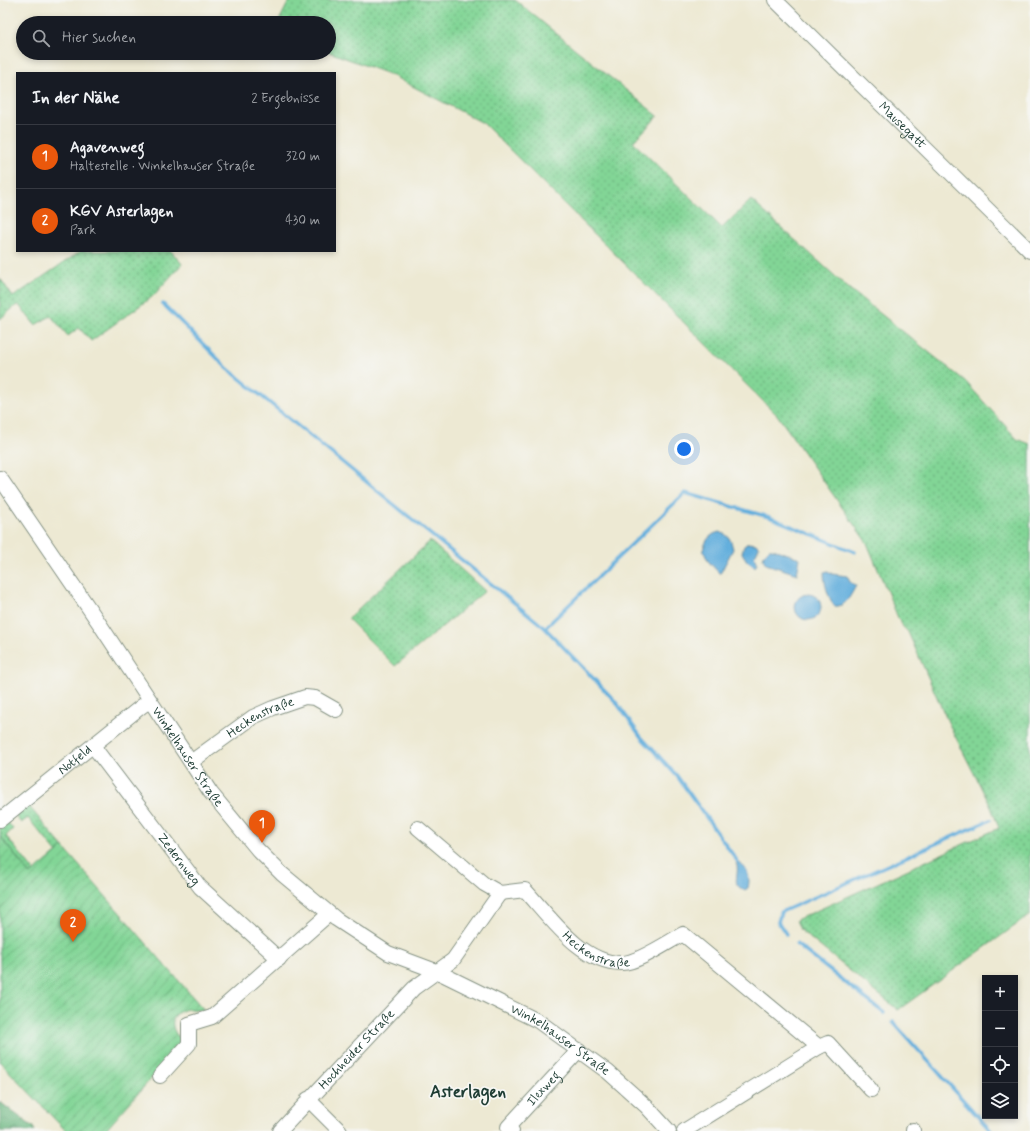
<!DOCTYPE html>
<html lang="de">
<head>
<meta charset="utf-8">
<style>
  :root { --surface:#171b24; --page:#242831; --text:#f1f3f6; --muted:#9ea1a6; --line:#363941; --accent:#ea580c }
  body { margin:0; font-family:Mynerve,sans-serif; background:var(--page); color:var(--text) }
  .controls { position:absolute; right:12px; bottom:12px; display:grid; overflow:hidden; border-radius:0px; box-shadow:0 2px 6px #0003 }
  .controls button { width:36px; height:36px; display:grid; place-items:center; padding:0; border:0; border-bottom:1px solid var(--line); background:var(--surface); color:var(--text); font:20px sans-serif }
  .you { position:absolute; left:684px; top:449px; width:14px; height:14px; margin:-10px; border:3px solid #fff; border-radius:50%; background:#1a73e8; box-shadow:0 0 0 6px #1a73e833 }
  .badge { display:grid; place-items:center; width:26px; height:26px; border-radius:50%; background:var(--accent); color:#fff; font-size:13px; font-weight:700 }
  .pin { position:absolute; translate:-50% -33px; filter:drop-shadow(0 1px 2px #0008) }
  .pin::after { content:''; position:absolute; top:21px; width:14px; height:12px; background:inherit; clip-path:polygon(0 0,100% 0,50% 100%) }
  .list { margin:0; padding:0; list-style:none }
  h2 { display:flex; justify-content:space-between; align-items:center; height:52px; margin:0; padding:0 16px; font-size:17px }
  h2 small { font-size:13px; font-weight:400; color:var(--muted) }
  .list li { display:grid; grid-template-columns:26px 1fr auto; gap:12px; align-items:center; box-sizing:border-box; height:64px; padding:0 16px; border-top:1px solid var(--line) }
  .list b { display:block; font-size:15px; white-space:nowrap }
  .list p { margin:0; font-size:13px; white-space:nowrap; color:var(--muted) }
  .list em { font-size:13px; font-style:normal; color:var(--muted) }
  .icon { flex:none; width:22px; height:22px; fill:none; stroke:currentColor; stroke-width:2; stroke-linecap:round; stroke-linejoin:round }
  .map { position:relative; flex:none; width:1030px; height:1131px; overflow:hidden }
  .search { position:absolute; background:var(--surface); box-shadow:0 2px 6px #0003; left:16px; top:16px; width:320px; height:44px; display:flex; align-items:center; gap:10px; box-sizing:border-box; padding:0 14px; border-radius:22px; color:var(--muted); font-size:15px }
  .panel { position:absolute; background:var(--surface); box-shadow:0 2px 6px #0003; left:16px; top:72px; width:320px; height:180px; border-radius:0px }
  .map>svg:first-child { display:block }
  .grass { fill:url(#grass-dots); stroke:#508965 }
  .forest { fill:url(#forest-crowns); stroke:#447a5a }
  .garden { fill:url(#garden-furrows); stroke:#508965 }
  .water { fill:#64afdd; stroke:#427688 }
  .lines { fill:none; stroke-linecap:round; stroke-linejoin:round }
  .stream { stroke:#64afdd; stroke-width:3.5 }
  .minor-casing { stroke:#869384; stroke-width:16 }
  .minor { stroke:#fff; stroke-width:14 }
  .labels { text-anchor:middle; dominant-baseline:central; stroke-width:3.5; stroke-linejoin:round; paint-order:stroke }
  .street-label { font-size:13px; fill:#1f3d34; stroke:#f6f6f2 }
  .district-label { font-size:17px; font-weight:bold; fill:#1f3d34; stroke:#f6f6f2 }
</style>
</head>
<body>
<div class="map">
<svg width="1030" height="1131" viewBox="0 0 1030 1131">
  <defs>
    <pattern id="grass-dots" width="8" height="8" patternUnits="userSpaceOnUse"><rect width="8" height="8" fill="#82d596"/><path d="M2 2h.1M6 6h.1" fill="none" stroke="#6aae7b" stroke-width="1.8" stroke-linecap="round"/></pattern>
    <pattern id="forest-crowns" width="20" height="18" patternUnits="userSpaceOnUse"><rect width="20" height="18" fill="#69b67f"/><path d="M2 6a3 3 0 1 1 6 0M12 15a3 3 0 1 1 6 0" fill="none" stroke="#569569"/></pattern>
    <pattern id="garden-furrows" width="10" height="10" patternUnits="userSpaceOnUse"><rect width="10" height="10" fill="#82d596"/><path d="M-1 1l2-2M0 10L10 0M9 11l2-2" fill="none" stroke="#6aae7b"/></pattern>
  </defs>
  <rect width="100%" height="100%" fill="#f6f6f2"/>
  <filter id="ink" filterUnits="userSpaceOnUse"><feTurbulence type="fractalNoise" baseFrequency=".025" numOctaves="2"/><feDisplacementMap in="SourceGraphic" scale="8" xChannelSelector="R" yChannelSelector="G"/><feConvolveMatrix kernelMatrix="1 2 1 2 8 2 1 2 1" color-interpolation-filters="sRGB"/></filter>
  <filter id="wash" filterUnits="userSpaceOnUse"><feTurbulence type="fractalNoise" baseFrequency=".012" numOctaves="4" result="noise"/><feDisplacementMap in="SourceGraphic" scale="16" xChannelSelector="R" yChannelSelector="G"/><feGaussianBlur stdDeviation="0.9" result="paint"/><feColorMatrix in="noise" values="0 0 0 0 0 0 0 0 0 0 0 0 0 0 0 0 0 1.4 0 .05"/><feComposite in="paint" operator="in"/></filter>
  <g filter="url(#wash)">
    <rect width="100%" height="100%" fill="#ede9d3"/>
    <g class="grass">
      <path d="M292 0H515L658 116 633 142 722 228 751 200 847 287 965 381 1017 439 1030 444V915L898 1010 800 930 796 920 999 828 991 807 948 722 908 632 901 625 867 543 778 416 483 123 391 75 329 52V23H278L288 3Z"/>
      <path d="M81 251H171L182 264 152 297 91 341 79 328 68 336 51 316 35 325 18 304 0 319V278L13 297Z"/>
      <path d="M430 541 485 591 395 666 348 619 360 607Z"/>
      <path d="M27 804 63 847 57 853 28 818 21 823 14 814Z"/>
      <path d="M6 820 13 829 6 836 34 871 30 875 0 836V825Z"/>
    </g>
    <path class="forest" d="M0 1102 33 1127 35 1131H0Z"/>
    <path class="garden" d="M0 836 30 875 63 847 205 1011C198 1011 190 1007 184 1010 167 1015 171 1034 184 1041L105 1131H66L0 1062Z"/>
    <g class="water">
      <path d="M719 532C729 534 731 540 733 549L720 574 708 561 703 550C706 540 709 535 719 532Z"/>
      <path d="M748 543 756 544 759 547 756 554 754 556 757 564 755 567 747 561 742 553 744 546Z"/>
      <path d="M769 549H773L800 558 797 574 766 564 763 559 764 555Z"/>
      <path d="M828 571 832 574 847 576 850 582 856 586C851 594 846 608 834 606 828 596 824 584 824 572Z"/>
      <circle cx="808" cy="607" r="13"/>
      <path d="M740 862C747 870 751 876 748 888L745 890C729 885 741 874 736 863Z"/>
    </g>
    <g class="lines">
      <g class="stream">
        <path d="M163 304 227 368 545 628 616 702 641 737 677 776 738 862"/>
        <path d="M545 628 685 493 769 517 855 552"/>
        <path d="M786 934 778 922 781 912 990 820"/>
        <path d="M796 944 884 1013"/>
        <path d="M893 1022 991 1131"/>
      </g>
    </g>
  </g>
  <g filter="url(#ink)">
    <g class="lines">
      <g class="minor-casing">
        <g id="minor">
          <path id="s1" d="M775 0 1030 251"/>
          <path id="s2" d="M0 478 99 623 211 793 258 850 282 874 336 919 388 953 436 971 538 1021 608 1072 646 1106 669 1131"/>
          <path id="s3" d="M93 746 200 887 279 959"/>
          <path id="s4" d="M191 762 253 717 273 708 305 697 315 698 336 710"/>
          <path id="s5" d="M0 820 142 706 150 701"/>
          <path id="s6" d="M418 828 484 884 500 893 525 890C550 917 582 964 622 963 638 963 668 942 683 934L819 1047 684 1131"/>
          <path d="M819 1047 828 1043 871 1090"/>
          <path d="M160 1076 189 1044V1024L212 1017 329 914"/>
          <path d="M308 1099 340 1131"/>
          <path d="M913 1130V1131"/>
          <path id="s7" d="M280 1131 414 988 453 960 500 893"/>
          <path id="s8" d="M512 1131 508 1127 579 1050"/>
        </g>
      </g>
      <use href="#minor" class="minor"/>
    </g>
  </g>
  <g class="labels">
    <g class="street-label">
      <text stroke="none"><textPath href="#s1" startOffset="179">Mausegatt</textPath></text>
      <text stroke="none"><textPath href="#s4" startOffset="83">Heckenstraße</textPath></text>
      <text stroke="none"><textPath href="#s2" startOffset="336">Winkelhauser Straße</textPath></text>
      <text stroke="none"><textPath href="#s5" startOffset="96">Notfeld</textPath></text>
      <text stroke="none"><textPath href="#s3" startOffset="142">Zedernweg</textPath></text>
      <text stroke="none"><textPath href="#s6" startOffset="226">Heckenstraße</textPath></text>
      <text stroke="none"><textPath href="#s2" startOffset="813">Winkelhauser Straße</textPath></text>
      <text stroke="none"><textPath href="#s7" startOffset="112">Hochheider Straße</textPath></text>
      <text stroke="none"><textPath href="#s8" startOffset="58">Ilexweg</textPath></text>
    </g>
    <g class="district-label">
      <text x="468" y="1092">Asterlagen</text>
    </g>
  </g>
</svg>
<div class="controls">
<button>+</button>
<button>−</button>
<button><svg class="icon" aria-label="locate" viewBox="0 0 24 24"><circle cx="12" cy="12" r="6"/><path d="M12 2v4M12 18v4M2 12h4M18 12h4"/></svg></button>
<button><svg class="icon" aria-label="layers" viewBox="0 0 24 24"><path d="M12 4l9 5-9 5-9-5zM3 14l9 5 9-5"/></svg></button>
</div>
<div class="you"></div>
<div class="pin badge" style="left:262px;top:843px">1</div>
<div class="pin badge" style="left:73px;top:942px">2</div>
<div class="search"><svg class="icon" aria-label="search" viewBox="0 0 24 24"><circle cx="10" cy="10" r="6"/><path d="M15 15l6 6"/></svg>Hier suchen</div>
<section class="panel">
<h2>In der Nähe<small>2 Ergebnisse</small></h2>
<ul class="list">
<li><span class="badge">1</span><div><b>Agavenweg</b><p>Haltestelle · Winkelhauser Straße</p></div><em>320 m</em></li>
<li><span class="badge">2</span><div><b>KGV Asterlagen</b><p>Park</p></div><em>430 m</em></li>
</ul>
</section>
</div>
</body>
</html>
